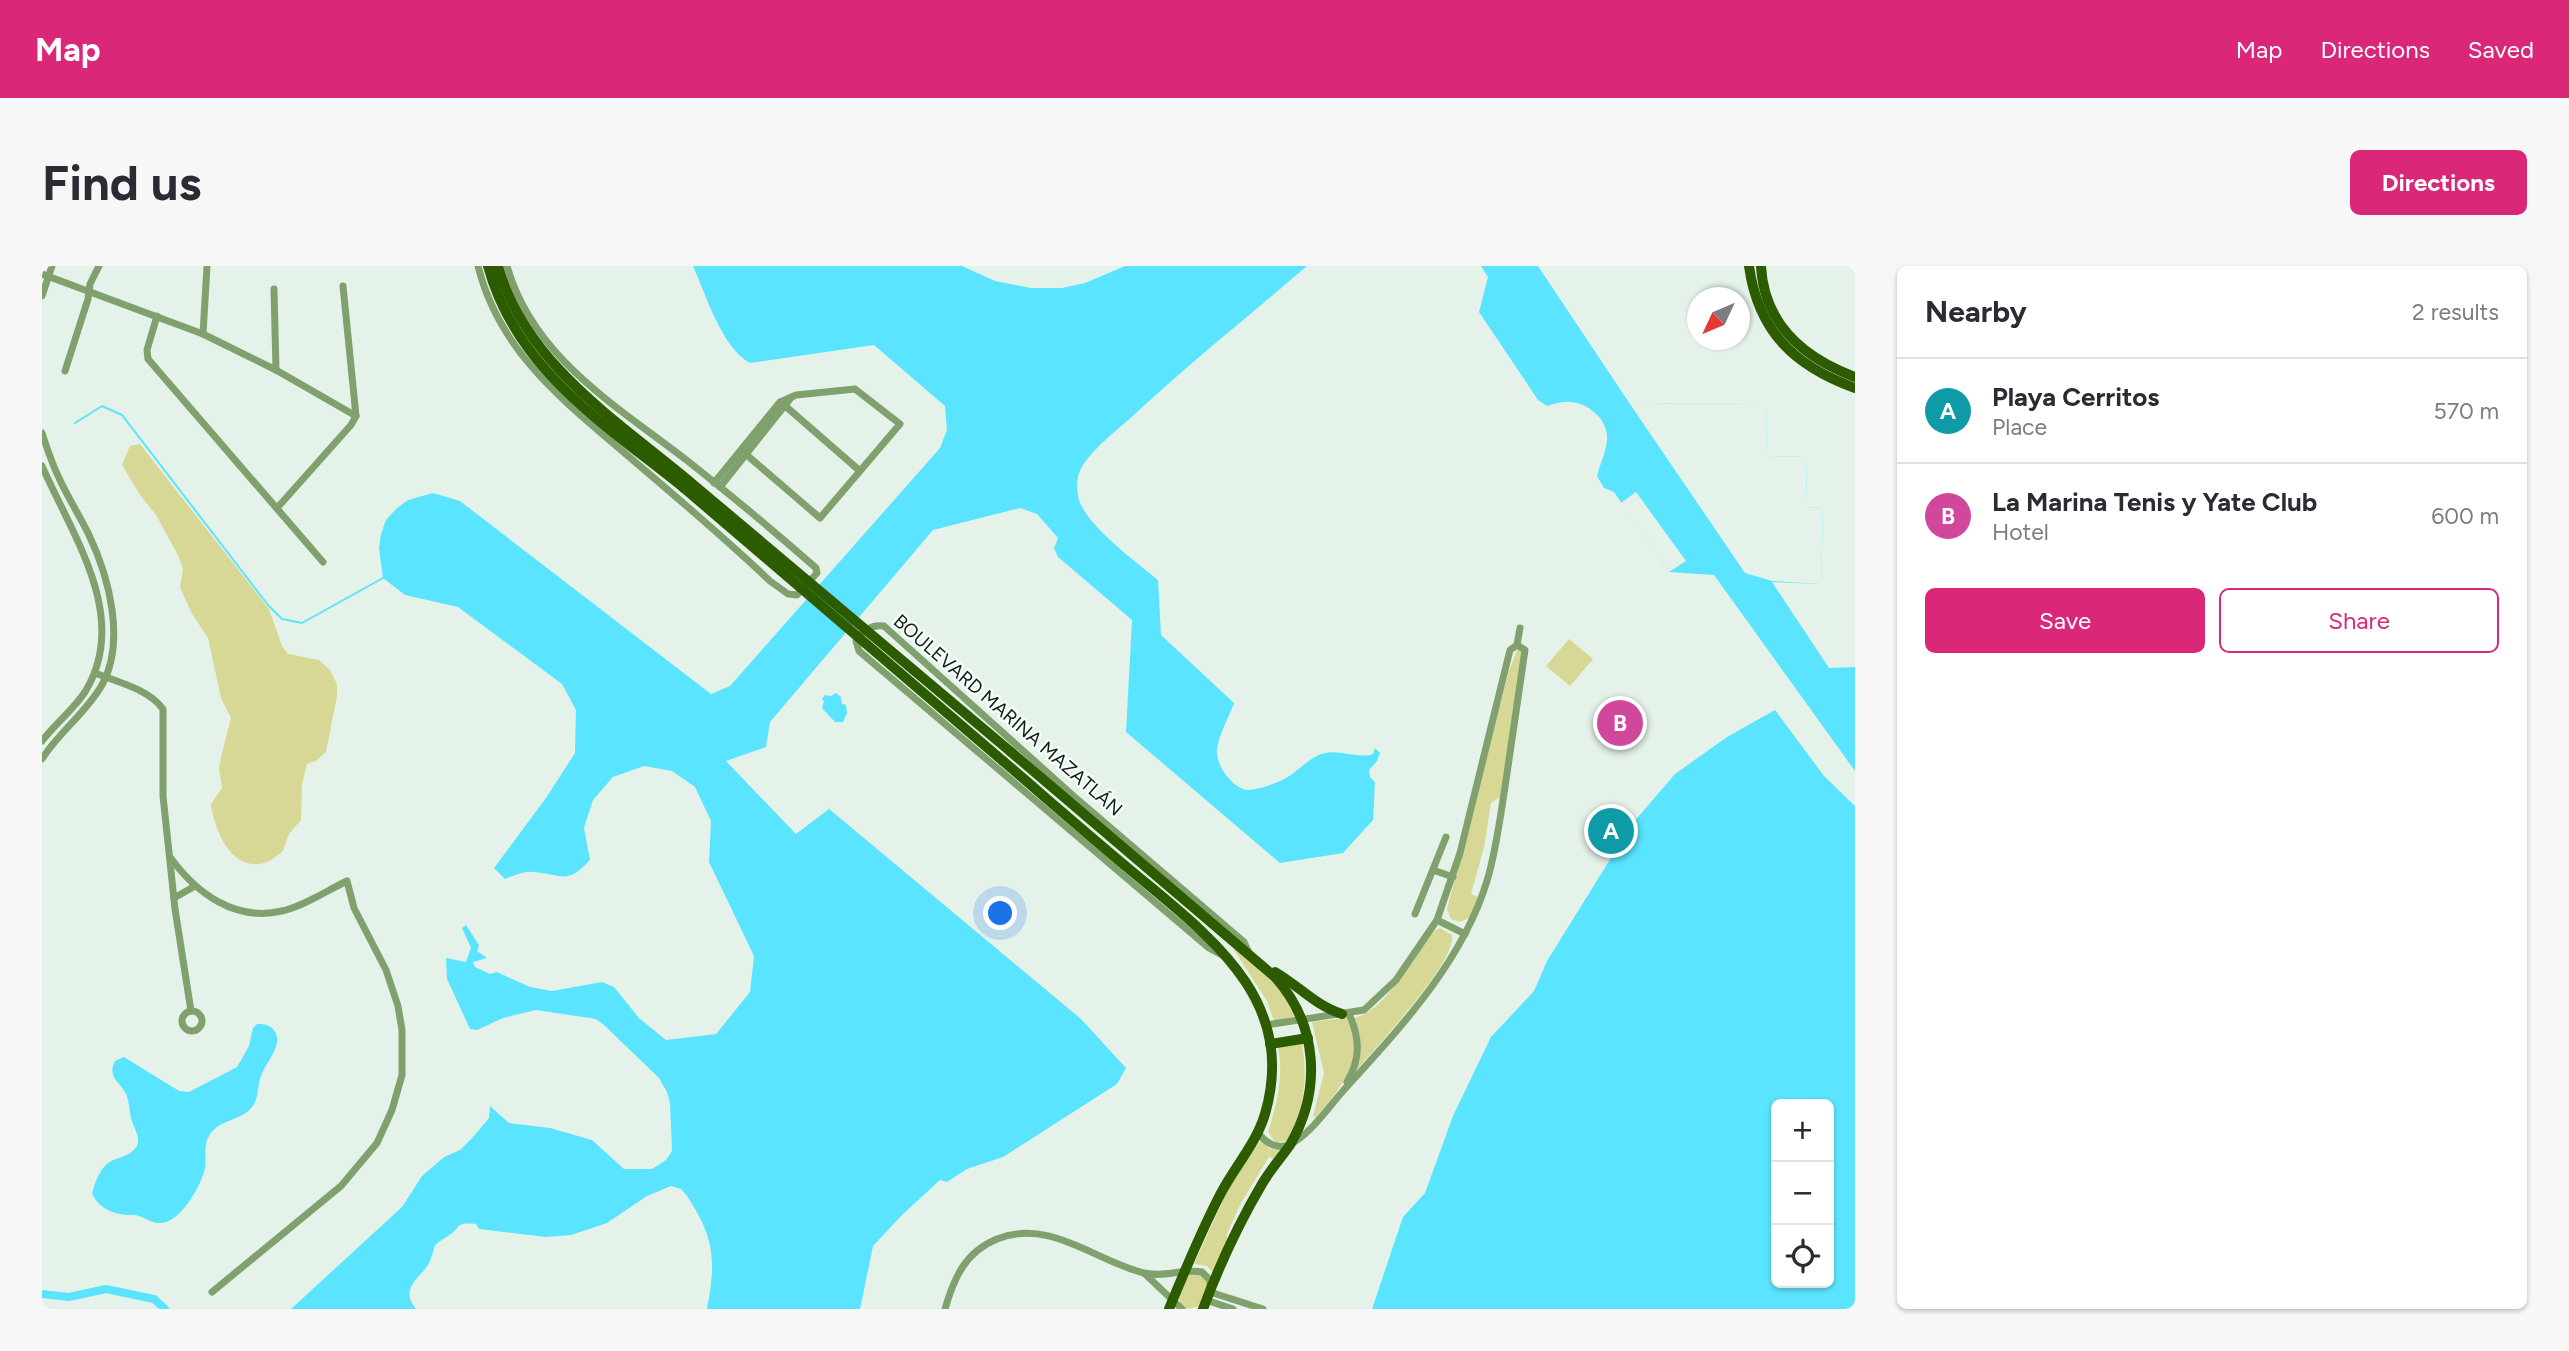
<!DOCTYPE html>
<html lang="en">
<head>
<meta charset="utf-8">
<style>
  :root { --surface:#fff; --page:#f7f7f7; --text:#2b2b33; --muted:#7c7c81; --line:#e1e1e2; --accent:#db2777 }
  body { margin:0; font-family:Figtree,sans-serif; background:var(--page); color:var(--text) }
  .controls { position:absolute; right:21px; bottom:21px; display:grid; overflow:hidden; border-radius:10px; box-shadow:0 2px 5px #0004 }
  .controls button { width:63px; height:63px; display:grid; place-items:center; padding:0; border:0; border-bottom:2px solid var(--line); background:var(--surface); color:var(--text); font:35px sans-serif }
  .compass { position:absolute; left:1645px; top:21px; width:63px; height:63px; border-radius:50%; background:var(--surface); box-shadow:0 2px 5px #0004; rotate:226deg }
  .you { position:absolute; left:959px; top:648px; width:24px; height:24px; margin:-18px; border:5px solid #fff; border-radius:50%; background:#1a73e8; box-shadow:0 0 0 10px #1a73e833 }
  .badge { display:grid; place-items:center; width:46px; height:46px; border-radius:50%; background:var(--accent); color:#fff; font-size:23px; font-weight:700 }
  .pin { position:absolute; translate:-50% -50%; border:4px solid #fff; box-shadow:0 2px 7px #0006 }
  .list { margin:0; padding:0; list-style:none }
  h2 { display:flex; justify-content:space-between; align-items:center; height:91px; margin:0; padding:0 28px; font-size:30px }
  h2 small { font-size:23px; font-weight:400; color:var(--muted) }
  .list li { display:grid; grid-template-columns:46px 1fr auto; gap:21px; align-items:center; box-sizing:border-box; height:105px; padding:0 28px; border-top:2px solid var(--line) }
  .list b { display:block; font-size:26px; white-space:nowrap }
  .list p { margin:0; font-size:23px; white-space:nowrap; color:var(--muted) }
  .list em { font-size:23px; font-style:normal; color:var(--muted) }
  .actions { display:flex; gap:14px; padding:21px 28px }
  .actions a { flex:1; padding:16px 0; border:2px solid var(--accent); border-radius:10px; text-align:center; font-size:24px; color:var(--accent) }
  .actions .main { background:var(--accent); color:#fff }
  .icon { flex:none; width:38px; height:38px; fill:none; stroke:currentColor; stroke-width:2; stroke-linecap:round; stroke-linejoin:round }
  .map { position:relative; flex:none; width:1813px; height:1043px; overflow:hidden; border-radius:10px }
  header { display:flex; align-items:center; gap:42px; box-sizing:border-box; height:98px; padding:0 35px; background:var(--accent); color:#fff }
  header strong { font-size:33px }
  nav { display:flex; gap:38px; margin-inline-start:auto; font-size:24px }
  .intro { display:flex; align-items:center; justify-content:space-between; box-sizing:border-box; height:168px; padding:0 42px }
  h1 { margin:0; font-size:49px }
  .button { padding:18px 32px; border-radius:10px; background:var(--accent); color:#fff; font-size:24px; font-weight:700 }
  main { display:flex; gap:42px; padding:0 42px }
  aside { flex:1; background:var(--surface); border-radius:10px; box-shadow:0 2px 5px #0004 }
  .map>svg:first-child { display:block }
  .green { fill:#d7d895 }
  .water { fill:#5ae4ff; fill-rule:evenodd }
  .pier { fill:#e5f2ea }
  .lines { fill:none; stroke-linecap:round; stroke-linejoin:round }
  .stream { stroke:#5ae4ff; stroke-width:2 }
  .canal { stroke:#5ae4ff; stroke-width:8 }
  .minor { stroke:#80a16d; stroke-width:7 }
  .major { stroke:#2d5c00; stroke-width:10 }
  .major-bridge { stroke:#2d5c00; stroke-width:10 }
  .labels { text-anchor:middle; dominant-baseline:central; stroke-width:5; stroke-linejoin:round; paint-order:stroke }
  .street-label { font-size:19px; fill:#171b19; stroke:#f4fff8 }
</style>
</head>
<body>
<header>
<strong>Map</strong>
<nav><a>Map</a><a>Directions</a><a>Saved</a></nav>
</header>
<div class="intro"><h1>Find us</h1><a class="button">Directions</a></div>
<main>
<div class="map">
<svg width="1813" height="1043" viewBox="0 0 1813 1043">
  <rect width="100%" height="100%" fill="#e5f2ea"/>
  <g class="green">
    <path d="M98 178 227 343 240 380 246 388 277 394 288 404 295 418V430L284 486 274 495 265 498 260 518 259 554 247 568 241 585C236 589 229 595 222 597 189 606 172 563 169 538L180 522 177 502 179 491 189 452 179 432 166 372 149 346 138 321 141 303 136 289 114 249 98 229 80 199 88 180Z"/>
    <path d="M1527 373 1551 393 1528 420 1504 400Z"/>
    <path d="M1475 384 1479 385 1480 388 1458 531 1449 537 1442 581 1429 628 1436 631 1429 651 1418 656 1409 653 1405 643 1467 405Z"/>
    <path d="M1398 662 1410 669C1415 695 1332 783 1313 806 1322 787 1319 772 1311 752 1338 747 1358 712 1373 690 1380 679 1385 667 1398 662Z"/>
    <path d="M1194 682 1233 716 1255 750 1232 755 1225 735 1192 684Z"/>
    <path d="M1304 752C1333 783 1295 827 1274 851L1271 850 1282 807 1270 756Z"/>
    <path d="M1260 778C1266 812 1262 842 1247 874L1234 877 1226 866C1235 838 1242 810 1236 781Z"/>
    <path d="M1219 874 1228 883 1240 884 1232 893 1227 891 1199 937 1184 970 1189 974 1174 1009 1165 1000 1152 998 1190 915Z"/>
    <path d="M1153 1006 1165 1013 1166 1019 1156 1041 1144 1043 1140 1041 1137 1033 1145 1011Z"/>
  </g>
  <g class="water">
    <path d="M651 0H920L953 15 989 22H1020L1043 17 1083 0H1265C1208 49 1149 96 1094 147 1077 163 1054 179 1041 199 1035 208 1034 219 1036 230 1040 256 1094 296 1116 314L1119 369 1192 437C1187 451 1177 468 1175 483 1173 498 1190 522 1205 524 1215 524 1233 518 1242 513 1255 507 1268 490 1283 487 1296 484 1320 493 1331 488L1333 482 1338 487 1335 495 1327 504 1328 511 1333 516 1331 554 1301 587 1238 597 1084 466 1090 354 1016 291 1012 282 1016 272 995 248 978 242 891 264 728 456 724 481 737 500 768 527 1039 753 1084 802 1075 818 961 891 925 903 905 916 898 914 861 948 831 980 818 1043H665C674 995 673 972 645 930L639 923 629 920 605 930 565 957 529 969 504 971 437 963 434 958C411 956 420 962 406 970 388 981 395 978 388 995 380 1012 356 1021 374 1043H249L360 941 380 910 402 891 418 884 431 871 447 852 448 840 467 857 508 862 550 874 582 903H610L624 894 630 885 628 837 625 826 617 812 562 759 554 753 494 744 461 752 435 764 428 763 405 713 404 692 424 696 429 682 420 662 424 659 437 679 435 685 445 692 431 696 433 701 448 708 455 706 488 721 510 725 560 716 572 721 597 752 624 774 674 768 708 726 712 690 667 596 669 555 653 521 630 505 602 500 571 511 551 534 542 562 548 594C524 620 520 608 491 606 482 605 471 610 463 613L452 602 504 532 533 487 534 444 520 418 416 341 363 329 341 312 337 282 339 268 344 254 354 243 366 234 391 227 418 235 669 428 688 420 898 182 905 164 903 140 832 79 708 97C680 82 664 29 651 0Z"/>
    <path d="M1439 0H1496L1588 138 1725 137 1724 190 1765 191 1764 241 1781 242 1779 318 1730 316 1787 402 1813 401V505L1672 309 1627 306 1572 226 1562 222 1555 210C1558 198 1565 184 1565 172 1566 153 1545 136 1527 136 1520 135 1512 138 1505 140L1496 134 1437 46 1446 11Z"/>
    <path d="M794 427 799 431 800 438 804 439 805 447 801 456H793L780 442 782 435 780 433 783 429 789 430Z"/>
    <path d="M1733 444 1782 510 1813 540V1043H1330L1361 951 1383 927 1411 850 1449 771 1492 725 1505 695 1590 558 1633 508 1685 471ZM1734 838H1787V1017H1734Z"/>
    <path d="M215 758C221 758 225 758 230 762 245 776 223 797 219 810 215 820 217 832 210 841 200 855 176 853 167 870 160 881 166 894 162 906 157 923 138 956 119 957 108 958 100 948 89 949 72 949 56 942 50 927 53 917 57 904 66 897 74 891 94 890 96 876 97 869 92 862 90 855 87 846 88 837 84 828 77 815 65 811 73 795L82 791 137 825 147 826 195 801 207 780 211 762Z"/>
  </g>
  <g class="pier">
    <path d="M1725 137 1724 190 1765 191 1764 241 1781 242 1779 318 1730 315 1703 307 1588 138Z"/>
    <path d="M1594 226 1644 295 1627 306 1579 237Z"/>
    <path d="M724 481 730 487 731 485 740 497 787 543 754 568 684 495Z"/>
  </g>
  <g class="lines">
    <path class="stream" d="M33 157 60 140 80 149 226 339 240 353 260 357 341 312"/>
    <path class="canal" d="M0 1028 27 1031 64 1023 112 1033 123 1043"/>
    <g class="minor">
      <path d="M436 0C458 89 526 138 592 195 638 234 684 273 728 315L746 328 755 329 775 307 774 302C733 266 690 230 647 196 575 140 491 92 465 0"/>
      <path d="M0 8 161 68 234 104 314 150"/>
      <path d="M232 23 234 104"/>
      <path d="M0 30 10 0"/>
      <path d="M115 50 105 84 106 93 281 296"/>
      <path d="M161 68 165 0"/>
      <path d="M23 105 46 33 48 18 57 0"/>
      <path d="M741 138 818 205"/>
      <path d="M0 167C5 182 10 198 17 212 26 232 38 250 47 269 67 311 84 375 60 419 44 447 17 466 0 493"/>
      <path d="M0 200C30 269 89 351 43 426 31 444 13 458 0 475"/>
      <path d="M672 217 738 136 754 129 813 123 858 158 778 252 699 184"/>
      <path d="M678 221 748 133"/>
      <path d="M236 241 309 159 314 150 301 20"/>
      <path d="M53 407C76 416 106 423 121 443V530L133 643 149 745"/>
      <path d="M128 591C154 627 193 656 240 645 262 640 284 625 305 615L312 642 344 704 356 740 360 764V809L350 844 335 877 299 920 170 1026"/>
      <path d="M1391 604 1411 611"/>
      <path d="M132 632 153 620"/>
      <path d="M1373 648 1404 571"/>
      <path d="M1395 654 1423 668"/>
      <path d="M1180 689 1167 682 817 385 814 375C821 364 829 358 842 360L1036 534 1202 676 1208 689"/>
      <circle cx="150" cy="755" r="10"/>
      <path d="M1224 759 1322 744 1354 714 1395 654 1418 587 1468 384 1475 379 1478 362"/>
      <path d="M1305 816C1319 793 1318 772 1307 748"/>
      <path d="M1217 868C1225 878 1236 884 1249 878 1269 867 1286 842 1301 825 1357 763 1420 697 1445 615 1454 585 1458 553 1463 521 1470 475 1476 430 1483 384L1475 379"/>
      <path d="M1103 1008 1140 1043"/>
      <path d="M1162 1037 1164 1034 1191 1043"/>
      <path d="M903 1043C912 1012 923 986 955 973 1008 952 1053 995 1102 1007 1121 1012 1142 1002 1160 1006L1168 1014V1026L1221 1043"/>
    </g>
    <g class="major">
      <path d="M446 0C474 104 563 158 642 222"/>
      <path d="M456 0C483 97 574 154 647 215"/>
      <path d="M1707 0C1716 65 1752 100 1813 122"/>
      <path d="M1719 0C1722 58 1762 92 1813 111"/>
      <path d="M969 486 1233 711C1276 759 1280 824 1248 879 1239 892 1228 904 1220 918 1197 957 1177 1000 1161 1043"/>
      <path d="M961 495C1003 531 1044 567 1086 602 1164 668 1257 731 1223 848 1214 878 1193 900 1179 927 1159 965 1143 1004 1127 1043"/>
      <path d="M1233 706C1257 720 1274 740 1300 748"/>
      <path d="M1228 778 1266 772"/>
    </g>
    <g class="major-bridge">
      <path d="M647 215 969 486"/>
      <path d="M642 222 961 495"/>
    </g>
  </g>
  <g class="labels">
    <g class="street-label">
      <text transform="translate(966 449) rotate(41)">BOULEVARD MARINA MAZATLÁN</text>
    </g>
  </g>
</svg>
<div class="controls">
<button>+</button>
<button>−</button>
<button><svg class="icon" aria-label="locate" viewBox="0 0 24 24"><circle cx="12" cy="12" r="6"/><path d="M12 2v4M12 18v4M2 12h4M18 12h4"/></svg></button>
</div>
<svg class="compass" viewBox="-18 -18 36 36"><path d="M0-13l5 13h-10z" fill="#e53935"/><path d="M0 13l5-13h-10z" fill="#7c7c81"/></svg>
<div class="you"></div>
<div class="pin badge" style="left:1569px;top:565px;background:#0f9aa8">A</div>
<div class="pin badge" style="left:1578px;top:457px;background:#d1479c">B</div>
</div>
<aside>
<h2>Nearby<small>2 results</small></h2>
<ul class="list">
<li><span class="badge" style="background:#0f9aa8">A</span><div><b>Playa Cerritos</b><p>Place</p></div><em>570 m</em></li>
<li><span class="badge" style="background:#d1479c">B</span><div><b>La Marina Tenis y Yate Club</b><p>Hotel</p></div><em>600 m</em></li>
</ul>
<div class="actions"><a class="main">Save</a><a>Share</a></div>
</aside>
</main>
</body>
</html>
